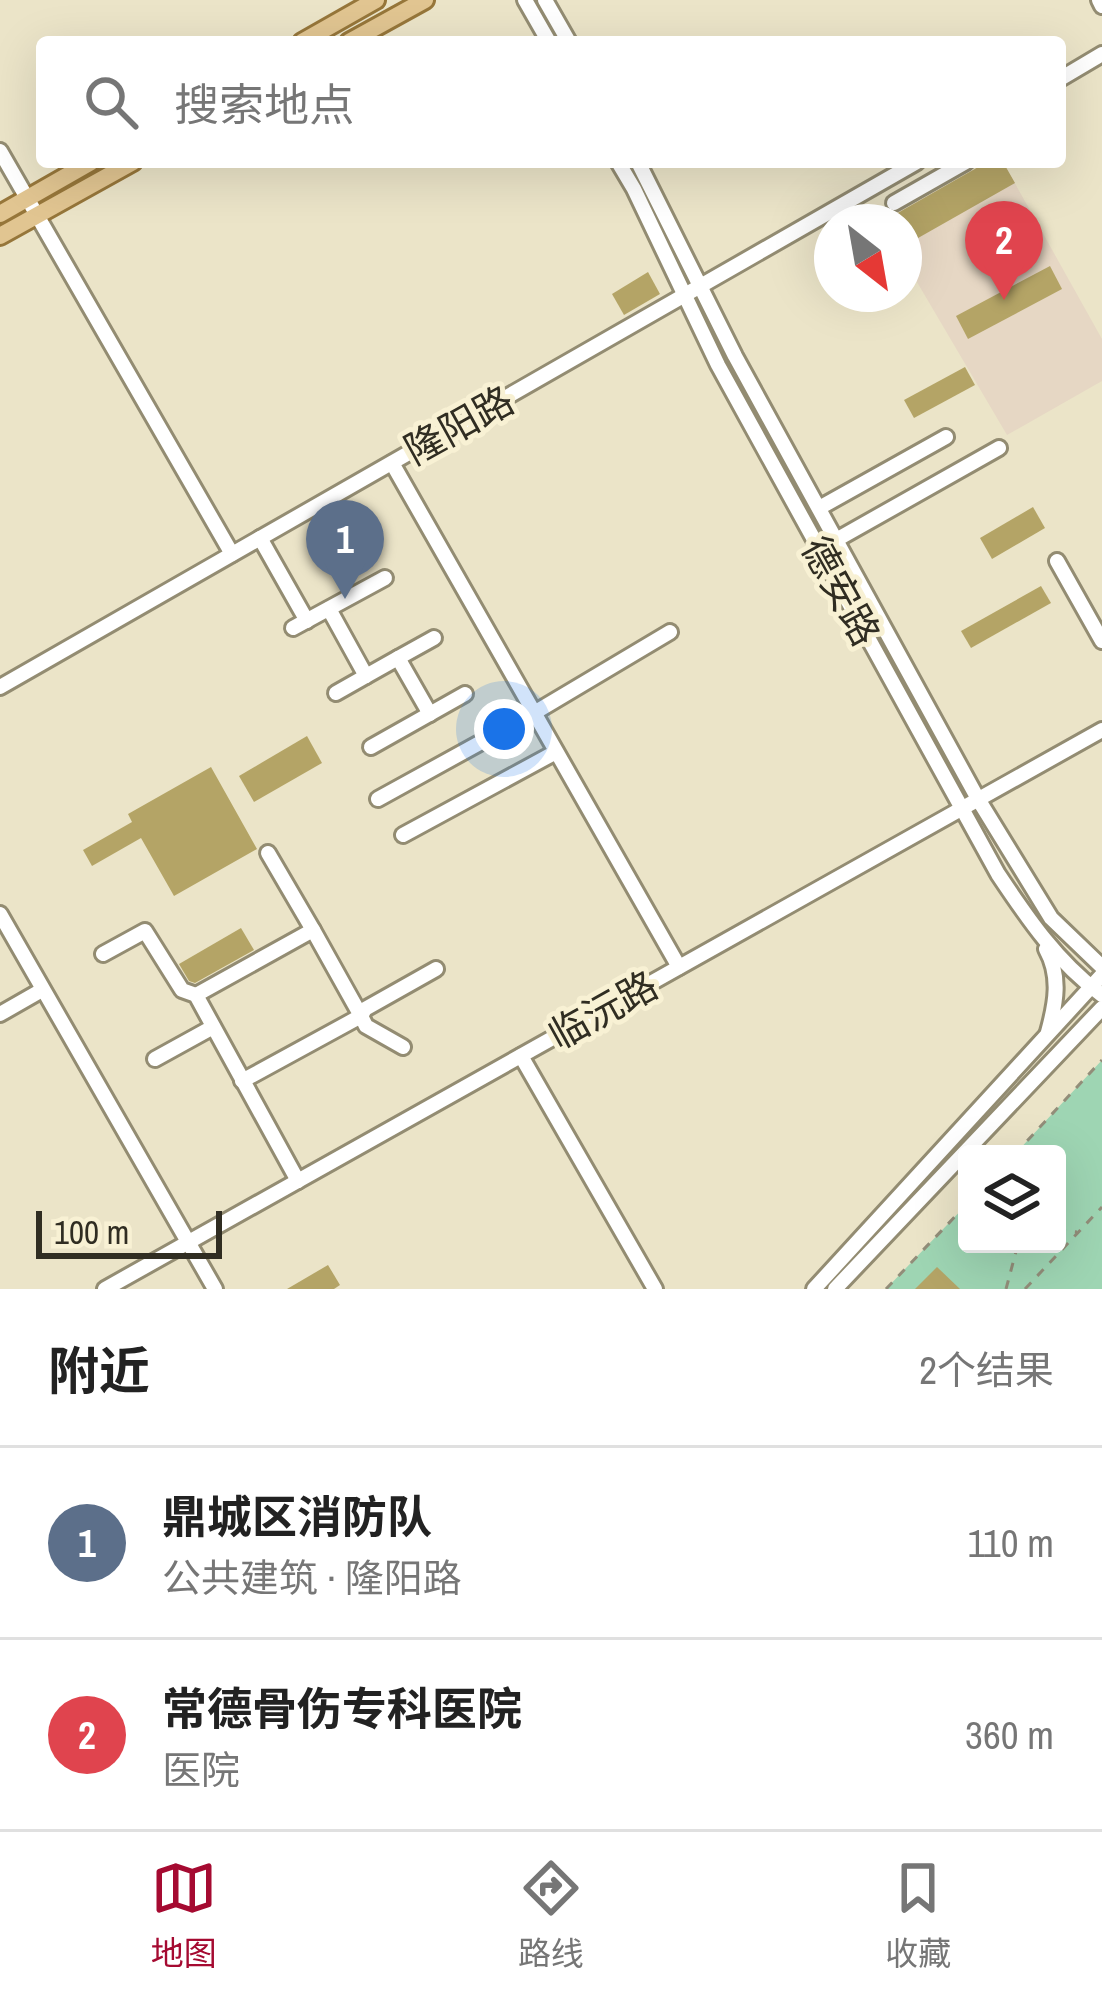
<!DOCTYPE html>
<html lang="zh">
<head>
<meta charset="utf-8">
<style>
  :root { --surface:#fff; --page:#f2f2f2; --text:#222; --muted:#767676; --line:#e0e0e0; --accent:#a50a31 }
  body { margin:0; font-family:"Archivo Narrow","Noto Sans SC",sans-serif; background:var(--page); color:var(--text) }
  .controls { position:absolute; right:36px; bottom:36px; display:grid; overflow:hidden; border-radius:12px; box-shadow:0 12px 48px #0002 }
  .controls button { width:108px; height:108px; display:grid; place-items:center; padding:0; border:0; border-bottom:3px solid var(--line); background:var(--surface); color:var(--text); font:60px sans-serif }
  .compass { position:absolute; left:814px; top:204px; width:108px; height:108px; border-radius:50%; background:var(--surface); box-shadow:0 12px 48px #0002; rotate:149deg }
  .scale { position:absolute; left:36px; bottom:30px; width:186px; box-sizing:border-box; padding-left:12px; border:6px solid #302d22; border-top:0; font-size:33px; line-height:42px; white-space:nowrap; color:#302d22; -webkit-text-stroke:9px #f8f1d4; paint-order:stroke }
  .you { position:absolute; left:504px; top:729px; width:42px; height:42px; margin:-30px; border:9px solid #fff; border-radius:50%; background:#1a73e8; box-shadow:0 0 0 18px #1a73e833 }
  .badge { display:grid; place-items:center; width:78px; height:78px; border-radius:50%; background:var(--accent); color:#fff; font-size:39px; font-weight:700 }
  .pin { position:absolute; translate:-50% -99px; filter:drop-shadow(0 3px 6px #0008) }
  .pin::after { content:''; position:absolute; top:63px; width:42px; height:36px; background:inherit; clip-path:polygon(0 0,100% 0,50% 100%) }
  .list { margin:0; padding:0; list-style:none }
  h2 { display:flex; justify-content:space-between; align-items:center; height:156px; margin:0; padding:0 48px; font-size:51px }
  h2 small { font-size:39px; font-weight:400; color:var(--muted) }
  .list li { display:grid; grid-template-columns:78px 1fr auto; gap:36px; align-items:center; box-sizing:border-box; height:192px; padding:0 48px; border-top:3px solid var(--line) }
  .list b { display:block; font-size:45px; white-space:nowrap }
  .list p { margin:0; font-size:39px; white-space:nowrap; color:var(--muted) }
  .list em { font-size:39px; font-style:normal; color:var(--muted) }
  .icon { flex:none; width:66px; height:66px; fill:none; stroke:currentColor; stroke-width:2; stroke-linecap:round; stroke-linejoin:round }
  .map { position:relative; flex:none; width:1102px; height:1289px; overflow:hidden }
  .search { position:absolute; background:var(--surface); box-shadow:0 12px 48px #0002; left:36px; right:36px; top:36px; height:132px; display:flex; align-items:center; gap:30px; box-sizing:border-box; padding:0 42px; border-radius:12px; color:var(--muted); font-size:45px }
  .sheet { height:540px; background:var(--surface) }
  nav { display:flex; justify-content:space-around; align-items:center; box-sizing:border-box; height:168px; border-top:3px solid var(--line); background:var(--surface); font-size:33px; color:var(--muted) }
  nav a { display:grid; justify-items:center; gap:6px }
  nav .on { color:var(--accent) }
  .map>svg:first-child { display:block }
  .medical { fill:#e6d7c4 }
  .green { fill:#9ed5b3 }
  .building { fill:#b4a466 }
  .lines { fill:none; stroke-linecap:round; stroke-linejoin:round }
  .minor-casing { stroke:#938c72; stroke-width:20 }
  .major-casing { stroke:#96763a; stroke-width:22 }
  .path { stroke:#928d79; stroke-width:3; stroke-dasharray:9 9; stroke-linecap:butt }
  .minor { stroke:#fff; stroke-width:14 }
  .major { stroke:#e1c591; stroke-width:16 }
  .labels { text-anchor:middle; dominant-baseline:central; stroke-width:10; stroke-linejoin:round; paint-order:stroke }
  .street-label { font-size:39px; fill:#302d22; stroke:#f8f1d4 }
</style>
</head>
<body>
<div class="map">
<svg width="1102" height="1289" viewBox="0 0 1102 1289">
  <rect width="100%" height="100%" fill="#ebe4c8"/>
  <path class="medical" d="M987 162H1003L1102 339V381L1007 435 904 260V222H882Z"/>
  <path class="green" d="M1102 1060V1289H886L967 1204V1244H1057V1154H1015Z"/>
  <g class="building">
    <path d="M987 162H1003L1015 183 904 246V222H882Z"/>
    <path d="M1050 266 1062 289 968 339 956 316Z"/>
    <path d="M648 272 660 294 624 315 612 294Z"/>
    <path d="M965 367 975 385 914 418 904 400Z"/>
    <path d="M1033 507 1045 528 992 559 980 538Z"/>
    <path d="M1041 586 1051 603 971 648 961 631Z"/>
    <path d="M307 736 322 763 254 802 239 776Z"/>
    <path d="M211 767 257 849 174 896 141 838 92 866 83 850 132 822 128 814Z"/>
    <path d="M241 928 254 950 195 983 189 981 179 964Z"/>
    <path d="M328 1265 340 1285 334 1289H287Z"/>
    <path d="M937 1267 960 1289H915Z"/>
  </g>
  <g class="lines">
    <g class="minor-casing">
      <g id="minor">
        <path d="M525 0 549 42"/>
        <path d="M545 0 569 42"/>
        <path d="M1099 0 1102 6"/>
        <path d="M1060 79 1102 54"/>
        <path d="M0 151 232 554"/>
        <path d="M618 162 634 189 718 365 998 874C1028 919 1058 963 1102 995"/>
        <path d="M638 162 735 356 978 799 1051 918 1102 967"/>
        <path d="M894 203 966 162"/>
        <path d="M392 463 679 967"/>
        <path d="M819 508 946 437"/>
        <path d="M260 538 307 621"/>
        <path d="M836 540 999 448"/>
        <path d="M1057 561 1102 641"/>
        <path d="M329 609 366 676 398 658 430 714"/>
        <path d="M293 628 385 578"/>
        <path d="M398 658 434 638"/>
        <path d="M0 687 917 162"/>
        <path d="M336 693 366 676"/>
        <path d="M371 747 465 694"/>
        <path d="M378 799 534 713 670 632"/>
        <path d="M403 835 556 752"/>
        <path d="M268 853 313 930"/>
        <path d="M0 914 215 1289"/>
        <path d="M1046 949C1061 976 1056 1003 1048 1032"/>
        <path d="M103 954 145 931 182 990 196 995 298 1181"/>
        <path d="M196 995 313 930 361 1016 242 1081"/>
        <path d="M0 1014 42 990"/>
        <path d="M403 1047 366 1026 361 1016 365 1009 436 969"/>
        <path d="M521 1056 655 1289"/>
        <path d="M155 1059 213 1027"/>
        <path d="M105 1289 1102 730"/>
        <path d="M814 1289 1102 975"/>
        <path d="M835 1289 1102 1008"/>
      </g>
    </g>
    <g class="major-casing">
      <g id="major">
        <path d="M302 42 376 0"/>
        <path d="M349 42 425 0"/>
        <path d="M0 214 91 162"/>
        <path d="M0 236 133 162"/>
      </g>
    </g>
    <g class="path">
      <path d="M1015 1154 1102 1060"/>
      <path d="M1041 1154 1045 1139"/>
      <path d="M965 1220 967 1221"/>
      <path d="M1057 1230 1077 1232"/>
      <path d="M886 1289 967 1204"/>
      <path d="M1006 1289 1018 1244"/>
      <path d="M1025 1289 1102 1207"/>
    </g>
    <use href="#minor" class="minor"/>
    <use href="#major" class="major"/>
  </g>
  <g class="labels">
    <g class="street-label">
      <text transform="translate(459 425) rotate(-29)">隆阳路</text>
      <text transform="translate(841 591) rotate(61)">德安路</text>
      <text transform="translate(603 1010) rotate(-29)">临沅路</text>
    </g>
  </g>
</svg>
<div class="controls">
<button><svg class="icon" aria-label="layers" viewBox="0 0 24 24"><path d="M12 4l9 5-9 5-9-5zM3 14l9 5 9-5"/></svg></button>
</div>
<svg class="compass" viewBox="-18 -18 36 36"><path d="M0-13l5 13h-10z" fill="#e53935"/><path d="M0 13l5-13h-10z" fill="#767676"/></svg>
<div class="scale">100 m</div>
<div class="you"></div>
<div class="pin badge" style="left:345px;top:599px;background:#5c6f8a">1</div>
<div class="pin badge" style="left:1004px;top:300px;background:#e0444e">2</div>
<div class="search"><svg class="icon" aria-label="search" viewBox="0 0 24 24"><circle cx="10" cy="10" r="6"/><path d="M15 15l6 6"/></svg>搜索地点</div>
</div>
<section class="sheet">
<h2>附近<small>2个结果</small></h2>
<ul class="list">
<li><span class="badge" style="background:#5c6f8a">1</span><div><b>鼎城区消防队</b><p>公共建筑 · 隆阳路</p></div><em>110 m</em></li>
<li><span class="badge" style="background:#e0444e">2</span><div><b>常德骨伤专科医院</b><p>医院</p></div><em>360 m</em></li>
</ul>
</section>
<nav>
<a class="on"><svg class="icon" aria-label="map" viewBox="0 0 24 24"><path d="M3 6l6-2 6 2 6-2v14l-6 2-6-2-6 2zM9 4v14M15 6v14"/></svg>地图</a>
<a><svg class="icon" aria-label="directions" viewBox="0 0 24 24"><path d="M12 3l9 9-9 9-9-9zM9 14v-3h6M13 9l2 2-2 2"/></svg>路线</a>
<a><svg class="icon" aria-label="saved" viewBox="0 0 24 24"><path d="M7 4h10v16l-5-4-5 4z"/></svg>收藏</a>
</nav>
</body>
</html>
